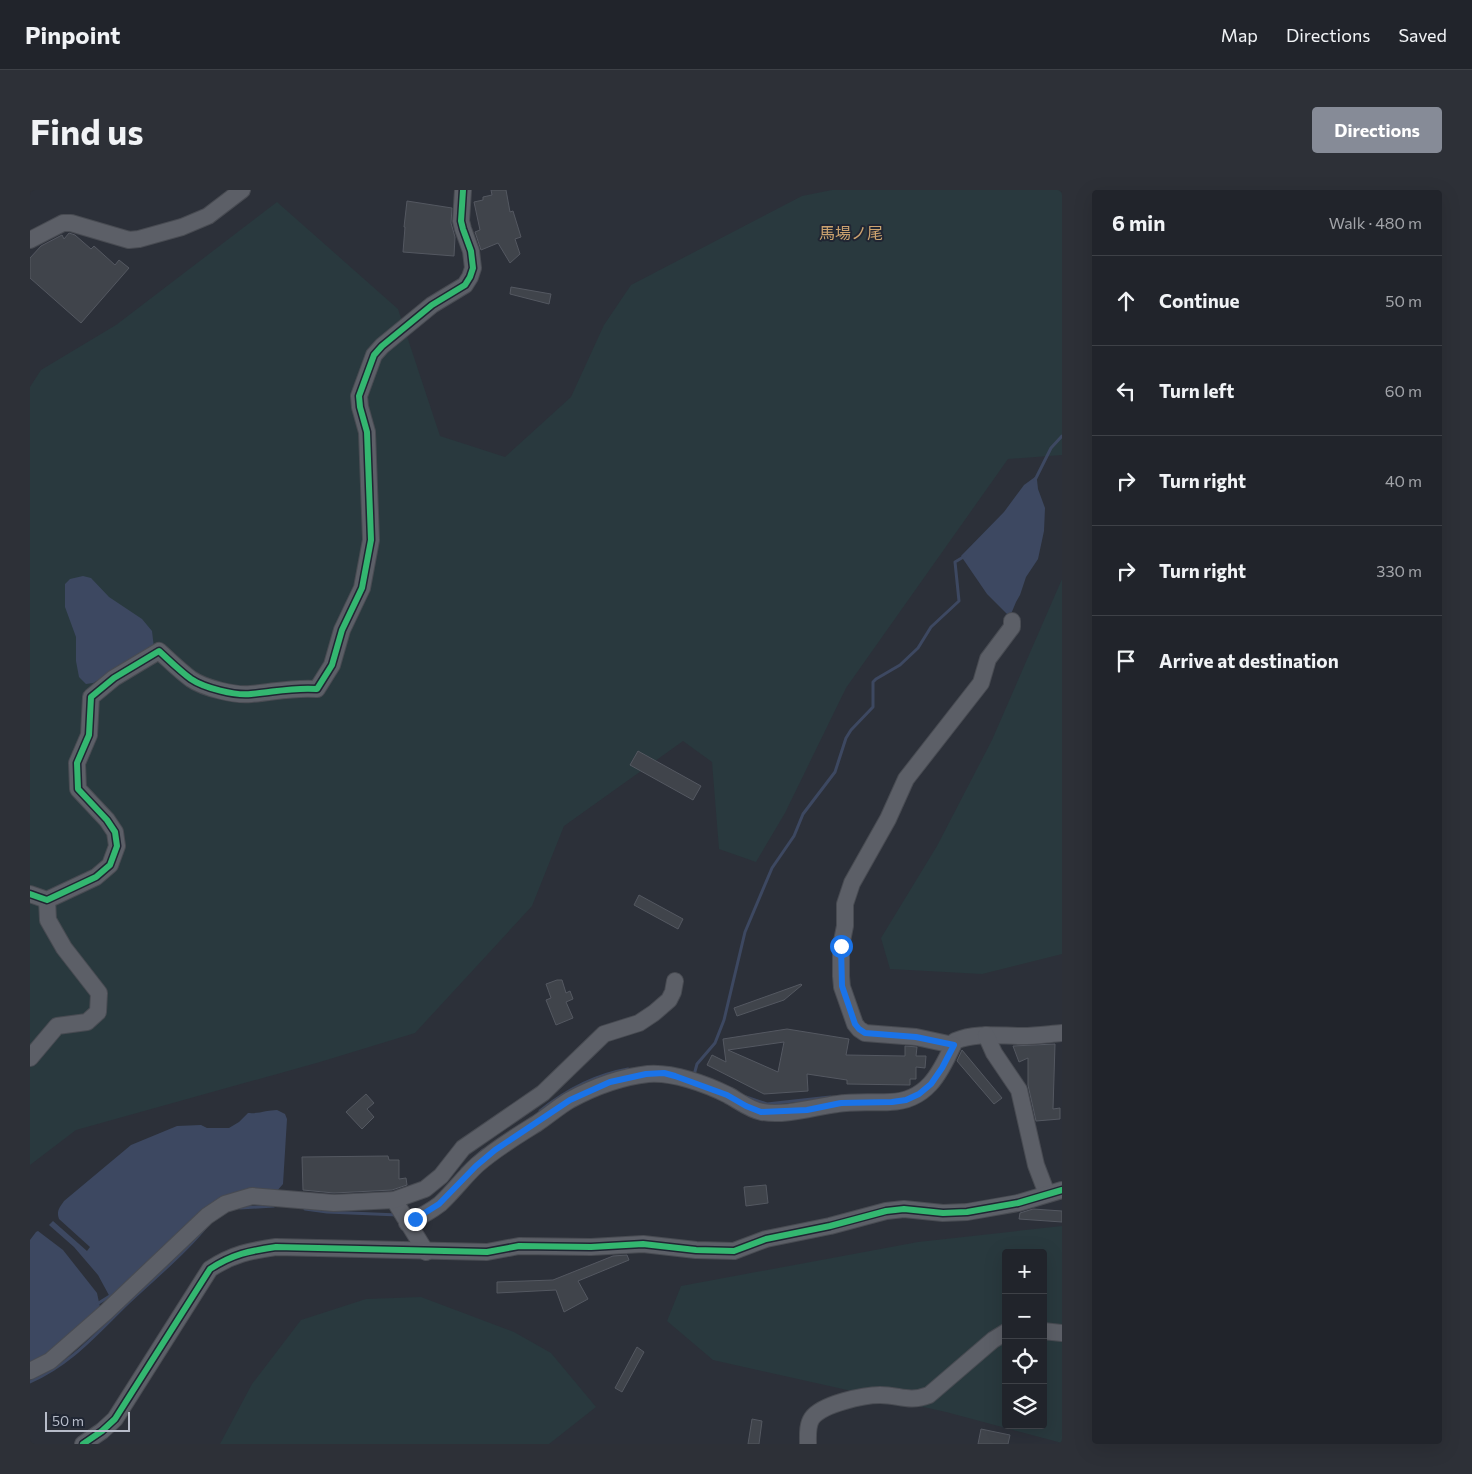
<!DOCTYPE html>
<html lang="en">
<head>
<meta charset="utf-8">
<style>
  :root { --surface:#21242b; --page:#2d3037; --text:#f1f3f6; --muted:#a2a4a9; --line:#3e4147; --accent:#868b97 }
  body { margin:0; font-family:Commissioner,"Noto Sans JP",sans-serif; background:var(--page); color:var(--text) }
  .controls { position:absolute; right:15px; bottom:15px; display:grid; overflow:hidden; border-radius:5px; box-shadow:0 5px 20px #0002 }
  .controls button { width:45px; height:45px; display:grid; place-items:center; padding:0; border:0; border-bottom:1px solid var(--line); background:var(--surface); color:var(--text); font:25px sans-serif }
  .scale { position:absolute; left:15px; bottom:12px; width:85px; box-sizing:border-box; padding-left:5px; border:2px solid #b7bcc9; border-top:0; font-size:14px; line-height:18px; white-space:nowrap; color:#b7bcc9; -webkit-text-stroke:4px #202633; paint-order:stroke }
  .stop { position:absolute; width:15px; height:15px; margin:-11px; border:4px solid #1a73e8; border-radius:50%; background:#fff }
  .stop.end { background:#1a73e8; border-color:#fff; box-shadow:0 1px 5px #0008 }
  .list { margin:0; padding:0; list-style:none }
  h2 { display:flex; justify-content:space-between; align-items:center; height:65px; margin:0; padding:0 20px; font-size:21px }
  h2 small { font-size:16px; font-weight:400; color:var(--muted) }
  .list li { display:grid; grid-template-columns:32px 1fr auto; gap:15px; align-items:center; box-sizing:border-box; height:90px; padding:0 20px; border-top:1px solid var(--line) }
  .list b { display:block; font-size:19px; white-space:nowrap }
  .list em { font-size:16px; font-style:normal; color:var(--muted) }
  .icon { flex:none; width:28px; height:28px; fill:none; stroke:currentColor; stroke-width:2; stroke-linecap:round; stroke-linejoin:round }
  .map { position:relative; flex:none; width:1032px; height:1254px; overflow:hidden; border-radius:5px }
  header { display:flex; align-items:center; gap:30px; box-sizing:border-box; height:70px; padding:0 25px; background:var(--surface); border-bottom:1px solid var(--line) }
  header strong { font-size:24px }
  nav { display:flex; gap:28px; margin-inline-start:auto; font-size:18px }
  .intro { display:flex; align-items:center; justify-content:space-between; box-sizing:border-box; height:120px; padding:0 30px }
  h1 { margin:0; font-size:35px }
  .button { padding:12px 22px; border-radius:5px; background:var(--accent); color:#fff; font-size:18px; font-weight:700 }
  main { display:flex; gap:30px; padding:0 30px }
  aside { flex:1; background:var(--surface); border-radius:5px; box-shadow:0 5px 20px #0002 }
  .map>svg:first-child { display:block }
  .green { fill:#29393e; fill-rule:evenodd }
  .water { fill:#3d4861 }
  .lines { fill:none; stroke-linecap:round; stroke-linejoin:round }
  .stream { stroke:#3d4861; stroke-width:3 }
  .building { fill:#40444b; stroke:#545861; fill-rule:evenodd }
  .minor-casing { stroke:#484b52; stroke-width:18 }
  .minor { stroke:#5c5f67; stroke-width:16 }
  .cycleway-casing { stroke:#202633; stroke-width:9 }
  .cycleway { stroke:#33b770; stroke-width:6 }
  .route { stroke:#1a73e8; stroke-width:6 }
  .labels { text-anchor:middle; dominant-baseline:central; stroke-width:4; stroke-linejoin:round; paint-order:stroke }
  .neighbourhood-label { font-size:16px; fill:#cca36f; stroke:#202633 }
</style>
</head>
<body>
<header>
<strong>Pinpoint</strong>
<nav><a>Map</a><a>Directions</a><a>Saved</a></nav>
</header>
<div class="intro"><h1>Find us</h1><a class="button">Directions</a></div>
<main>
<div class="map">
<svg width="1032" height="1254" viewBox="0 0 1032 1254">
  <rect width="100%" height="100%" fill="#2c3039"/>
  <g class="green">
    <path d="M802 0H1032V265L978 269 816 498 755 623 726 672 689 659 682 572 653 551 534 636 502 716 385 843 290 872 46 940 0 975V197L11 180 86 135 247 12 368 119 410 246 475 267 541 207 574 135 601 95 772 6Z"/>
    <path d="M1032 389V764L952 784 860 779 851 748 907 656 962 550Z"/>
    <path d="M1032 1036V1253L916 1222 683 1170 637 1131 651 1096 888 1052ZM976 1063H1013V1235H976Z"/>
    <path d="M391 1107 484 1142 521 1163 566 1217 519 1254H190L222 1194 271 1130 336 1109Z"/>
  </g>
  <g class="water">
    <path d="M1005 287 1007 290 1008 299 1015 318 1014 341 1008 369 996 387 990 405 986 412 981 424 978 425 957 404 931 366 974 322 994 295Z"/>
    <path d="M53 386 61 388 79 407 112 429 122 441 124 458 63 493 56 494 49 487 46 471V447L35 417V394L40 389Z"/>
    <path d="M247 920 255 924 257 929 253 994 247 1001 210 1002 81 1109 68 1085 44 1057 19 1035 23 1031 57 1061 60 1057 29 1029C26 1021 30 1017 34 1011L101 955 147 936 171 935 177 938H199L209 932 218 923C229 924 237 920 247 920Z"/>
    <path d="M8 1041 33 1060 67 1103 70 1117 40 1149 0 1175V1050L6 1042Z"/>
  </g>
  <g class="lines">
    <g class="stream">
      <path d="M1005 290 1021 258 1032 246"/>
      <path d="M664 885 667 874 685 853 694 830 715 742 742 678 764 646 773 624 805 582 816 548 821 540 843 517V492L846 489 870 475 888 458 901 437 929 411 925 372 935 366"/>
      <path d="M716 907 737 914 800 907"/>
      <path d="M510 921C536 900 564 885 598 879"/>
      <path d="M432 979 453 960"/>
      <path d="M210 1018 244 1016"/>
      <path d="M275 1019 297 1022 368 1025"/>
      <path d="M67 1114 83 1104"/>
      <path d="M0 1192C41 1174 66 1144 98 1113 124 1088 152 1066 175 1038"/>
    </g>
  </g>
  <g class="building">
    <path d="M461 0H476L480 22 483 21 491 47 485 49 490 64 480 73 468 53 451 60 445 42 450 40 444 12 453 10V7L462 5Z"/>
    <path d="M377 11 422 18 421 33 425 47 424 66 373 62 375 37H374Z"/>
    <path d="M39 43 45 45 61 59 64 56 85 75 89 70 99 78 51 133 0 88V68L11 56 32 45 34 49Z"/>
    <path d="M481 97 521 104 519 114 480 104Z"/>
    <path d="M608 561 671 596 663 610 600 575Z"/>
    <path d="M609 705 653 729 648 739 604 715Z"/>
    <path d="M527 790H532L536 803 540 801 543 809 536 812 543 828 526 835 516 810 521 808 516 794Z"/>
    <path d="M771 794 772 795 754 810 707 826 704 818Z"/>
    <path d="M757 839 819 849 816 865 875 866V856L887 857 886 866H896L895 878 886 877V889H880V895L817 894V890L777 884 778 901 734 904 677 875 682 865 696 872 693 849ZM754 852 748 882 698 860Z"/>
    <path d="M1025 854 1023 919 1030 918V929L1006 931 998 895V868L989 872 983 856Z"/>
    <path d="M932 860 972 908 964 914 927 871Z"/>
    <path d="M336 904 344 913 337 919 344 927 332 939 316 922Z"/>
    <path d="M358 966 359 970H369V989L376 988 377 995 362 1000 304 1003 273 1000 272 967Z"/>
    <path d="M736 995 738 1013 716 1016 714 997Z"/>
    <path d="M1003 1019 1032 1021V1032L989 1029 990 1023Z"/>
    <path d="M597 1065 599 1070 548 1091 558 1109 534 1122 526 1100 467 1103V1092L523 1090 583 1066Z"/>
    <path d="M607 1157 614 1162 592 1202 585 1198Z"/>
    <path d="M722 1229 732 1231 729 1254H718Z"/>
    <path d="M951 1239 980 1245 978 1254H948Z"/>
  </g>
  <g class="lines">
    <g class="minor-casing">
      <g id="minor">
        <path d="M0 50 33 33H41L99 50 109 49 152 37 178 26 212 0"/>
        <path d="M982 431V437L958 469 951 493 876 589 858 629 822 693 815 714V736L811 756V786L812 797 825 834 829 839 835 843 886 847 923 855 925 851C946 842 970 846 992 846 1006 846 1019 844 1032 843"/>
        <path d="M0 704 17 710 66 687 80 675 87 656 85 642 77 630 48 599 47 573 59 545 61 507 84 488 129 461C140 471 150 481 161 489 174 498 206 506 221 504 244 502 264 497 287 499L302 475 312 440 332 398 341 350 337 242 330 217 329 206 344 165 352 156 402 115 435 95 440 87 443 78 441 61 433 39 431 31 433 0"/>
        <path d="M956 845 964 863 989 900 1006 975 1017 1004"/>
        <path d="M0 868 27 836 57 832 68 822 69 803 34 758 18 730 17 710"/>
        <path d="M364 1010 396 1062"/>
        <path d="M377 1033C388 1028 401 1021 410 1014 423 1002 434 987 447 975 465 959 485 947 506 934 517 927 528 917 540 910 564 897 591 887 618 884 643 882 676 894 698 905 709 911 720 920 732 922 756 926 784 917 807 914 824 911 843 913 860 912 896 911 910 884 923 855"/>
        <path d="M1013 1141 1032 1143"/>
        <path d="M0 1181 20 1171 76 1122 177 1026 195 1014 222 1006 304 1013 364 1010 395 999 411 986 433 958 513 903 574 844 609 833 624 823 639 810 643 802 645 791"/>
        <path d="M53 1254 72 1241 85 1229 180 1079C203 1064 219 1061 246 1057L457 1062 489 1056 561 1057 613 1054 666 1060 704 1061 736 1049 800 1036 856 1021 874 1019 913 1023 937 1022 988 1013 1032 1000"/>
        <path d="M778 1254C778 1246 777 1235 782 1228 792 1214 834 1205 850 1205 870 1205 878 1213 899 1205L963 1150 976 1142"/>
      </g>
    </g>
    <use href="#minor" class="minor"/>
    <g class="cycleway-casing">
      <g id="cycleway">
        <path d="M0 704 17 710 66 687 80 675 87 656 85 642 77 630 48 599 47 573 59 545 61 507 84 488 129 461C140 471 150 481 161 489 174 498 206 506 221 504 244 502 264 497 287 499L302 475 312 440 332 398 341 350 337 242 330 217 329 206 344 165 352 156 402 115 435 95 440 87 443 78 441 61 433 39 431 31 433 0"/>
        <path d="M53 1254 72 1241 85 1229 180 1079C203 1064 219 1061 246 1057L457 1062 489 1056 561 1057 613 1054 666 1060 704 1061 736 1049 800 1036 856 1021 874 1019 913 1023 937 1022 988 1013 1032 1000"/>
      </g>
    </g>
    <use href="#cycleway" class="cycleway"/>
  </g>
  <g class="lines">
    <path class="route" d="M385 1029 409 1014 446 976 465 960 540 910 580 892 616 884 634 883 645 886 697 905 716 916 731 922 777 920 811 913 862 912 876 910 889 904 901 894 912 878 924 855 886 847 835 843 829 839 825 834 812 796 811 756"/>
  </g>
  <g class="labels">
    <g class="neighbourhood-label">
      <text x="821" y="42">馬場ノ尾</text>
    </g>
  </g>
</svg>
<div class="controls">
<button>+</button>
<button>−</button>
<button><svg class="icon" aria-label="locate" viewBox="0 0 24 24"><circle cx="12" cy="12" r="6"/><path d="M12 2v4M12 18v4M2 12h4M18 12h4"/></svg></button>
<button><svg class="icon" aria-label="layers" viewBox="0 0 24 24"><path d="M12 4l9 5-9 5-9-5zM3 14l9 5 9-5"/></svg></button>
</div>
<div class="scale">50 m</div>
<div class="stop" style="left:811px;top:756px"></div>
<div class="stop end" style="left:385px;top:1029px"></div>
</div>
<aside>
<h2>6 min<small>Walk · 480 m</small></h2>
<ul class="list">
<li><svg class="icon" aria-label="ahead" viewBox="0 0 24 24"><path d="M12 20V5M6 11l6-6 6 6"/></svg><div><b>Continue</b></div><em>50 m</em></li>
<li><svg class="icon" aria-label="left" viewBox="0 0 24 24"><path d="M17 20v-9H6M10 6l-5 5 5 5"/></svg><div><b>Turn left</b></div><em>60 m</em></li>
<li><svg class="icon" aria-label="right" viewBox="0 0 24 24"><path d="M7 20v-9h11M14 6l5 5-5 5"/></svg><div><b>Turn right</b></div><em>40 m</em></li>
<li><svg class="icon" aria-label="right" viewBox="0 0 24 24"><path d="M7 20v-9h11M14 6l5 5-5 5"/></svg><div><b>Turn right</b></div><em>330 m</em></li>
<li><svg class="icon" aria-label="arrive" viewBox="0 0 24 24"><path d="M6 21V4h12l-3 4 3 4H6"/></svg><div><b>Arrive at destination</b></div></li>
</ul>
</aside>
</main>
</body>
</html>
